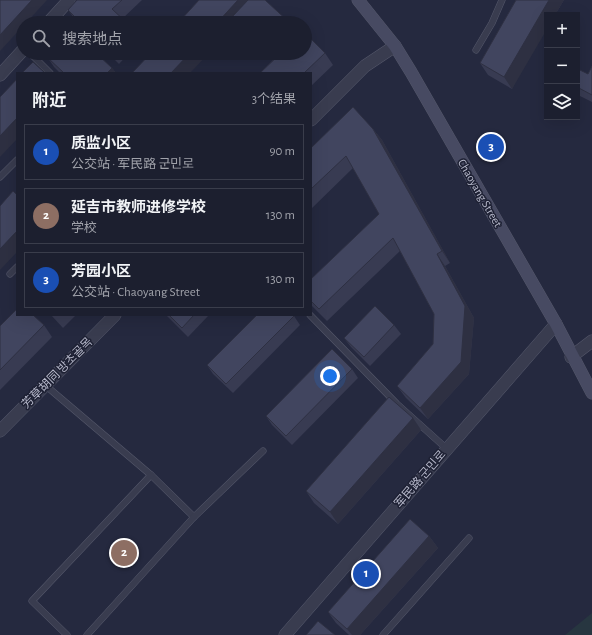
<!DOCTYPE html>
<html lang="zh">
<head>
<meta charset="utf-8">
<style>
  :root { --surface:#1c1f2f; --page:#252737; --text:#f1f3f6; --muted:#a0a2aa; --line:#3a3d4b; --accent:#8e98f7 }
  body { margin:0; font-family:"Alegreya Sans","Noto Sans SC","Noto Sans KR",sans-serif; background:var(--page); color:var(--text) }
  .controls { position:absolute; right:12px; top:12px; display:grid; overflow:hidden; border-radius:0px; box-shadow:0 4px 16px #0002 }
  .controls button { width:36px; height:36px; display:grid; place-items:center; padding:0; border:0; border-bottom:1px solid var(--line); background:var(--surface); color:var(--text); font:20px sans-serif }
  .you { position:absolute; left:330px; top:376px; width:14px; height:14px; margin:-10px; border:3px solid #fff; border-radius:50%; background:#1a73e8; box-shadow:0 0 0 6px #1a73e833 }
  .badge { display:grid; place-items:center; width:26px; height:26px; border-radius:50%; background:var(--accent); color:#fff; font-size:13px; font-weight:700 }
  .pin { position:absolute; translate:-50% -50%; border:2px solid #fff; box-shadow:0 1px 4px #0006 }
  .list { margin:0; padding:0; list-style:none }
  h2 { display:flex; justify-content:space-between; align-items:center; height:52px; margin:0; padding:0 16px; font-size:17px }
  h2 small { font-size:13px; font-weight:400; color:var(--muted) }
  .list li { display:grid; grid-template-columns:26px 1fr auto; gap:12px; align-items:center; box-sizing:border-box; height:56px; margin:0 8px 8px; padding:0 8px; border:1px solid var(--line); border-radius:0px }
  .list b { display:block; font-size:15px; white-space:nowrap }
  .list p { margin:0; font-size:13px; white-space:nowrap; color:var(--muted) }
  .list em { font-size:13px; font-style:normal; color:var(--muted) }
  .icon { flex:none; width:22px; height:22px; fill:none; stroke:currentColor; stroke-width:2; stroke-linecap:round; stroke-linejoin:round }
  .map { position:relative; flex:none; width:592px; height:635px; overflow:hidden }
  .search { position:absolute; background:var(--surface); box-shadow:0 4px 16px #0002; left:16px; top:16px; width:296px; height:44px; display:flex; align-items:center; gap:10px; box-sizing:border-box; padding:0 14px; border-radius:22px; color:var(--muted); font-size:15px }
  .panel { position:absolute; background:var(--surface); box-shadow:0 4px 16px #0002; left:16px; top:72px; width:296px; height:244px; border-radius:0px }
  .map>svg:first-child { display:block }
  .green { fill:#273640 }
  .lines { fill:none; stroke-linecap:round; stroke-linejoin:round }
  .service-casing { stroke:#54576a; stroke-width:7 }
  .minor-casing { stroke:#54576a; stroke-width:13 }
  .tertiary-casing { stroke:#54576a; stroke-width:13 }
  .secondary-casing { stroke:#54576a; stroke-width:13 }
  .service { stroke:#393c4f; stroke-width:6 }
  .minor { stroke:#393c4f; stroke-width:12 }
  .tertiary { stroke:#393c4f; stroke-width:12 }
  .secondary { stroke:#474a62; stroke-width:12 }
  .wall { fill:#383b52 }
  .shaded-wall { fill:#2e3042 }
  .building { fill:#41455f; stroke:#2e3042 }
  .labels { text-anchor:middle; dominant-baseline:central; stroke-width:3; stroke-linejoin:round; paint-order:stroke }
  .street-label { font-size:12px; fill:#b6b8ca; stroke:#1e2134 }
</style>
</head>
<body>
<div class="map">
<svg width="592" height="635" viewBox="0 0 592 635">
  <rect width="100%" height="100%" fill="#25293f"/>
  <path class="green" d="M592 613V635H565Z"/>
  <g class="lines">
    <g class="service-casing">
      <g id="service">
        <path d="M476 50 492 23 502 0"/>
        <path d="M30 53 50 73"/>
        <path d="M0 177 17 160"/>
        <path d="M10 274 17 267"/>
        <path d="M310 315 397 404 447 449"/>
        <path d="M45 385 151 475 194 517"/>
        <path d="M67 635 32 601 151 475"/>
        <path d="M87 635 194 517 263 451"/>
        <path d="M383 635 469 538"/>
      </g>
    </g>
    <g class="minor-casing">
      <g id="minor">
        <path d="M48 23 69 0"/>
        <path d="M0 75 23 50"/>
        <path d="M311 120 365 66 395 46"/>
        <path d="M0 431 115 315"/>
      </g>
    </g>
    <g class="tertiary-casing">
      <g id="tertiary">
        <path d="M571 357 592 341"/>
        <path d="M285 635 556 324"/>
      </g>
    </g>
    <g class="secondary-casing">
      <path id="secondary" d="M358 0 395 46 411 72 556 324 592 393"/>
    </g>
    <use href="#service" class="service"/>
    <use href="#minor" class="minor"/>
    <use href="#tertiary" class="tertiary"/>
    <use href="#secondary" class="secondary"/>
  </g>
  <g class="wall">
    <path d="M77 0H142L122 19 127 23H78L68 10Z"/>
    <path d="M516 0H564L555 15H547L512 89 488 75 480 63Z"/>
    <path d="M108 53H129L119 64Z"/>
    <path d="M267 53H325L333 65 311 86V73H260L274 59Z"/>
    <path d="M63 55 112 68 116 73H60L54 67 48 58Z"/>
    <path d="M592 66V102L580 96 577 91V76L588 74Z"/>
    <path d="M373 129 382 140 450 263 445 266 474 318 469 374 428 419 406 398 397 386 433 344 434 314 400 251 327 321 311 305V279L379 214 353 168 311 209V148Z"/>
    <path d="M51 315H76L63 328Z"/>
    <path d="M166 315H209L188 337Z"/>
    <path d="M294 316 300 325 233 393 213 374 207 365Z"/>
    <path d="M44 325 52 337 0 390V326Z"/>
    <path d="M394 325 401 334 370 366 351 347 344 338Z"/>
    <path d="M352 369 358 378 292 445 272 425 266 416Z"/>
    <path d="M413 418 421 430 338 524 314 503 306 491Z"/>
    <path d="M429 536 438 548 360 635H349L336 623 328 612Z"/>
  </g>
  <g class="shaded-wall">
    <path d="M32 0H47L26 23H23V26L0 51V35Z"/>
    <path d="M238 0H256L232 17 236 23H217Z"/>
    <path d="M549 0H564L555 15H547V29L512 89 504 77Z"/>
    <path d="M190 53H209L190 73H171Z"/>
    <path d="M275 53H290L280 64 273 55Z"/>
    <path d="M112 68 116 73H107Z"/>
    <path d="M17 118V139L0 157V136Z"/>
    <path d="M373 129 382 140 450 263 442 251Z"/>
    <path d="M17 231V252L0 270V249Z"/>
    <path d="M437 254 445 266 474 318 469 374 428 419 420 408 461 362Z"/>
    <path d="M413 418 421 430 338 524 330 512Z"/>
    <path d="M429 536 438 548 360 635H352L347 629Z"/>
  </g>
  <g class="building">
    <path d="M0 0H32L0 35Z"/>
    <path d="M77 0H122L112 9 127 23H81L68 10Z"/>
    <path d="M199 0H238L217 23H178Z"/>
    <path d="M248 0H265L290 23H238L232 17Z"/>
    <path d="M516 0H549L504 77 480 63Z"/>
    <path d="M305 33 325 53 304 73H260L281 53H305Z"/>
    <path d="M52 53H61L63 55 64 53H96L112 68 107 73H64L48 58Z"/>
    <path d="M151 53H190L171 73H132Z"/>
    <path d="M33 62 45 73H22Z"/>
    <path d="M592 66V95L577 87V76L580 70 588 74Z"/>
    <path d="M17 79V118L0 136V97Z"/>
    <path d="M353 107 373 129 442 251 437 254 465 306 461 362 420 408 397 386 433 344 434 314 393 238 319 309 311 301V279L379 214 346 156 311 189V148Z"/>
    <path d="M13 191 17 195V231L0 249V206Z"/>
    <path d="M375 306 394 325 364 357 344 338Z"/>
    <path d="M17 309V315H33L44 325 0 370V326Z"/>
    <path d="M169 315H194L182 328Z"/>
    <path d="M257 315H293L294 316 226 384 207 365Z"/>
    <path d="M332 349 352 369 286 436 266 416Z"/>
    <path d="M389 397 413 418 330 512 306 491Z"/>
    <path d="M410 519 429 536 347 629 328 612Z"/>
    <path d="M318 621 335 635H306Z"/>
  </g>
  <g class="labels">
    <g class="street-label">
      <text transform="translate(480 193) rotate(60)">Chaoyang Street</text>
      <text transform="translate(57 373) rotate(-45)">芳草胡同 방초골목</text>
      <text transform="translate(420 479) rotate(-49)">军民路 군민로</text>
    </g>
  </g>
</svg>
<div class="controls">
<button>+</button>
<button>−</button>
<button><svg class="icon" aria-label="layers" viewBox="0 0 24 24"><path d="M12 4l9 5-9 5-9-5zM3 14l9 5 9-5"/></svg></button>
</div>
<div class="you"></div>
<div class="pin badge" style="left:366px;top:574px;background:#1a4fb4">1</div>
<div class="pin badge" style="left:124px;top:553px;background:#8d6e63">2</div>
<div class="pin badge" style="left:491px;top:147px;background:#1a4fb4">3</div>
<div class="search"><svg class="icon" aria-label="search" viewBox="0 0 24 24"><circle cx="10" cy="10" r="6"/><path d="M15 15l6 6"/></svg>搜索地点</div>
<section class="panel">
<h2>附近<small>3个结果</small></h2>
<ul class="list">
<li><span class="badge" style="background:#1a4fb4">1</span><div><b>质监小区</b><p>公交站 · 军民路 군민로</p></div><em>90 m</em></li>
<li><span class="badge" style="background:#8d6e63">2</span><div><b>延吉市教师进修学校</b><p>学校</p></div><em>130 m</em></li>
<li><span class="badge" style="background:#1a4fb4">3</span><div><b>芳园小区</b><p>公交站 · Chaoyang Street</p></div><em>130 m</em></li>
</ul>
</section>
</div>
</body>
</html>
